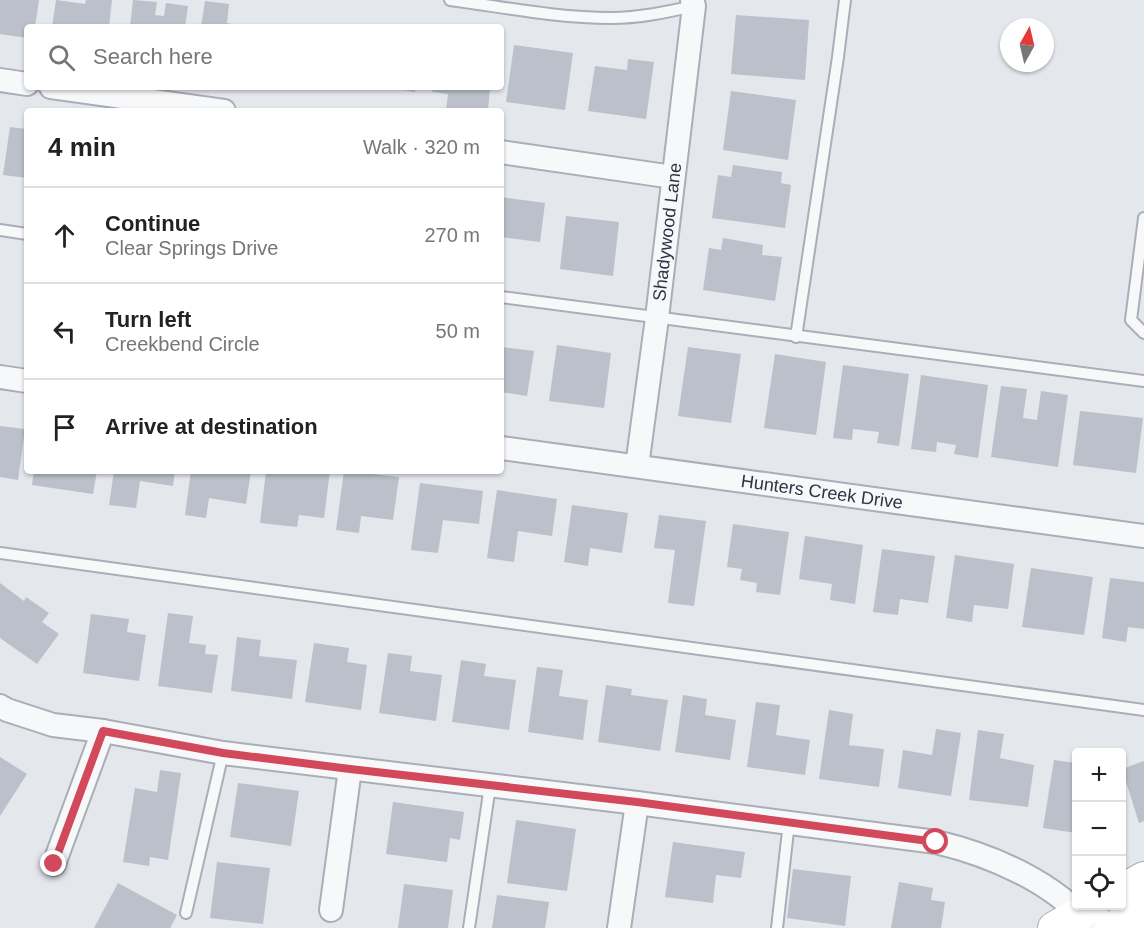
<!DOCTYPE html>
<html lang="en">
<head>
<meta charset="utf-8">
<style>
  :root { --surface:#fff; --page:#f2f2f2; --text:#222; --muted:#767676; --line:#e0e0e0 }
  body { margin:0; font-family:Arial,sans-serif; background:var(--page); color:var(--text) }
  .controls { position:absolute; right:18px; bottom:18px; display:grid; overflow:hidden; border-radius:6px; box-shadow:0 2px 4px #0004 }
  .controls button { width:54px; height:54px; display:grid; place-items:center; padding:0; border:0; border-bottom:2px solid var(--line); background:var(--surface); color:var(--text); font:30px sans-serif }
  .compass { position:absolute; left:1000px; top:18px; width:54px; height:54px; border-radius:50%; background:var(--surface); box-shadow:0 2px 4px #0004; rotate:8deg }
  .stop { position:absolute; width:18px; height:18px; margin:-14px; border:4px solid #d1495b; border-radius:50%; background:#fff }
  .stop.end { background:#d1495b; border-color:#fff; box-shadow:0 2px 6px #0008 }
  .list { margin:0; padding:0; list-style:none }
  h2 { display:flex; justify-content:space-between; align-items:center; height:78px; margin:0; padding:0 24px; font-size:26px }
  h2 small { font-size:20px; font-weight:400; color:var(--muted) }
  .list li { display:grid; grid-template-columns:39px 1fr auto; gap:18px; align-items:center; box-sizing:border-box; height:96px; padding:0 24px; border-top:2px solid var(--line) }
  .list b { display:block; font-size:22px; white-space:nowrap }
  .list p { margin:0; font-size:20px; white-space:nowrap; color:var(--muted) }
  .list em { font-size:20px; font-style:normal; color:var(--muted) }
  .icon { flex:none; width:33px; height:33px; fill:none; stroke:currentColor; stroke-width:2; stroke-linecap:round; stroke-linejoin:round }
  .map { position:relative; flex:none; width:1144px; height:928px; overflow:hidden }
  .search { position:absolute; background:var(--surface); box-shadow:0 2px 4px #0004; left:24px; top:24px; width:480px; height:66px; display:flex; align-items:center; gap:15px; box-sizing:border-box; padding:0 21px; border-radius:6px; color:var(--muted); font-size:22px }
  .panel { position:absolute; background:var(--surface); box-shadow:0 2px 4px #0004; left:24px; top:108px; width:480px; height:366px; border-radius:6px }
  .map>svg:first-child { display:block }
  .building { fill:#bbc0ca }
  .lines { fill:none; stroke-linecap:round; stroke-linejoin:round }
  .lane-casing { stroke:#a9aeb7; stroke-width:14 }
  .street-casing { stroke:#a9aeb7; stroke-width:26 }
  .secondary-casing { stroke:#a9aeb7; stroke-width:34 }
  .lane { stroke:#f7f8fa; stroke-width:10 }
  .street { stroke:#f7f8fa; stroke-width:22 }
  .secondary { stroke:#fff; stroke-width:32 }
  .route { stroke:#d1495b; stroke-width:8 }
  .labels { text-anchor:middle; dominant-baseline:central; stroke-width:5; stroke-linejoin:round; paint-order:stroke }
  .street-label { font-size:18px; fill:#2b3445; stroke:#f4f6f9 }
</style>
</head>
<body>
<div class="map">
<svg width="1144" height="928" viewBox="0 0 1144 928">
  <rect width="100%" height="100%" fill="#e4e7ec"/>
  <g class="building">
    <path d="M0 0H39L35 27H27V38L0 34Z"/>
    <path d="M56 0 85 4 86 0H112L109 27H52Z"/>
    <path d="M133 0 157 2 155 15 164 16 166 3 188 6 185 27H130Z"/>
    <path d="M205 1 229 4 227 23 246 27H201Z"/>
    <path d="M736 15 809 20 805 80 731 74Z"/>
    <path d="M514 45 573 53 565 110 506 102Z"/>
    <path d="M628 59 654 62 646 119 588 111 595 66 627 70Z"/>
    <path d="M386 87H416L415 92Z"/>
    <path d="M433 87H490L488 111H446L448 94 432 92Z"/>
    <path d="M731 91 796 100 788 160 723 150Z"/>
    <path d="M10 127 27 129V178L3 175Z"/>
    <path d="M733 165 782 172 781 183 791 185 785 228 712 218 718 175 731 177Z"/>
    <path d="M501 197 545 203 540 242 501 237Z"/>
    <path d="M566 216 619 222 613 276 560 269Z"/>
    <path d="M723 238 763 245 762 255 782 257 775 301 703 290 709 248 721 250Z"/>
    <path d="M557 345 611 353 604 408 549 401Z"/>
    <path d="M501 347 534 351 527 396 501 392Z"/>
    <path d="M688 347 741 354 731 423 678 416Z"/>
    <path d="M775 354 826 362 816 435 764 428Z"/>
    <path d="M843 365 909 374 899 446 877 443 879 432 853 429 852 440 833 438Z"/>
    <path d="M921 375 988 385 978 458 954 454 956 445 937 442 936 452 911 449Z"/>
    <path d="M1001 386 1027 389 1023 418 1037 420 1041 391 1068 395 1058 467 991 457Z"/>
    <path d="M1080 411 1143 418 1136 473 1073 465Z"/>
    <path d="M0 426 25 429 18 480 0 477Z"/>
    <path d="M34 471H97L93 494 32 485Z"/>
    <path d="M114 471H175L173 486 140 481 136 508 109 505Z"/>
    <path d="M191 471H251L246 504 209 498 206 518 185 515Z"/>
    <path d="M266 471H330L324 518 299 515 297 527 260 523Z"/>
    <path d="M344 471 399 477 393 520 361 516 359 533 336 530Z"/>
    <path d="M420 483 483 491 479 524 443 520 438 553 411 550Z"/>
    <path d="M497 490 557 499 552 536 518 531 514 562 487 558Z"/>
    <path d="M572 505 628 513 622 553 590 548 588 566 564 562Z"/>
    <path d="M659 515 706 521 694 606 668 603 675 550 654 548Z"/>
    <path d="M733 524 789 532 780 595 756 592 757 583 740 580 742 569 727 567Z"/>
    <path d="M805 536 863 545 855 604 830 600 832 584 799 579Z"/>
    <path d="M882 549 935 556 928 603 900 599 898 615 873 612Z"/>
    <path d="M955 555 1014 564 1008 609 974 605 972 622 946 618Z"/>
    <path d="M1031 568 1093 577 1084 635 1022 627Z"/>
    <path d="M1110 578 1144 582V629L1128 627 1126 642 1102 638Z"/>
    <path d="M0 583 24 601 26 597 49 613 42 622 59 634 37 664 0 638Z"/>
    <path d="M168 613 193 616 189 643 206 645 205 654 218 655 212 693 158 686Z"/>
    <path d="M91 614 129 619 127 632 146 635 139 681 83 673Z"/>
    <path d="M237 637 261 640 259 656 297 660 292 699 231 691Z"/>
    <path d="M314 643 349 648 347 662 367 665 361 710 305 702Z"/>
    <path d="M388 653 412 656 410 671 442 675 436 721 379 713Z"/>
    <path d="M461 660 486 664 484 676 516 680 509 730 452 722Z"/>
    <path d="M537 667 563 670 559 696 588 700 583 740 528 732Z"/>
    <path d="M606 685 632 689 631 695 668 700 660 751 598 742Z"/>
    <path d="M683 695 707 699 705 715 736 720 730 760 675 752Z"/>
    <path d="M756 702 780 705 776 735 810 740 805 775 747 767Z"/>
    <path d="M829 710 853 714 849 745 884 749 879 787 819 779Z"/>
    <path d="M936 729 961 733 951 796 898 788 903 750 932 755Z"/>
    <path d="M978 730 1004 734 1000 758 1034 765 1028 807 969 800Z"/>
    <path d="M0 757 27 774 0 816Z"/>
    <path d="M1054 760 1076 763V833L1043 828Z"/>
    <path d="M1144 761V821L1139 823 1122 769Z"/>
    <path d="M160 770 181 773 168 860 150 857 149 866 123 862 135 788 157 792Z"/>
    <path d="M238 783 299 791 291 846 230 837Z"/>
    <path d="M393 802 464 812 460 840 450 838 447 862 386 854Z"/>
    <path d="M516 820 576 829 567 891 507 883Z"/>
    <path d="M673 842 745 852 741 878 716 875 713 903 665 897Z"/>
    <path d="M217 862 270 868 263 924 210 918Z"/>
    <path d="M793 869 851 876 845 926 787 918Z"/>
    <path d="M899 882 933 888 931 900 945 902 941 928H891Z"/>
    <path d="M118 883 177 915 170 928H94Z"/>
    <path d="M404 884 453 890 448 928H398Z"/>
    <path d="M497 895 549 902 545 928H492Z"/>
  </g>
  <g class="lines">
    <g class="lane-casing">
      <g id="lane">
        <path d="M450 0C503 7 558 18 611 18 639 18 667 12 694 6"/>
        <path d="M1144 218 1131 320 1144 333"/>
        <path d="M0 230 27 234"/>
        <path d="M501 297 1144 381"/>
        <path d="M796 337 838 57 845 0"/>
        <path d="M0 553 1144 710"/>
        <path d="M186 913 223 753"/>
        <path d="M469 928 490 786"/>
        <path d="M777 928 789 822"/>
      </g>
    </g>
    <g class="street-casing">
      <g id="street">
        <path d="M0 80 27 84"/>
        <path d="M51 87 224 111"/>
        <path d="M501 152 673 177"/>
        <path d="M0 377 27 381"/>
        <path id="s1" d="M501 448 1144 536"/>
        <path id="s2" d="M637 466 657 318 694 6 692 0"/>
        <path d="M0 706 7 710 53 725 103 731 223 753 637 803 936 842C991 855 1055 882 1092 928"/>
        <path d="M54 864 103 731"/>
        <path d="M331 910 350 769"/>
        <path d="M619 928 637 803"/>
      </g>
    </g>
    <g class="secondary-casing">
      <g id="secondary">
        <path d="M1122 890 1144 878"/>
        <path d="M1054 928 1093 906"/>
        <path d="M1111 928 1144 911"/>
      </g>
    </g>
    <use href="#lane" class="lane"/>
    <use href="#street" class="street"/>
    <use href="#secondary" class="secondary"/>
  </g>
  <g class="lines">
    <path class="route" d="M54 864 103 731 223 753 350 769 637 802 936 842"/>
  </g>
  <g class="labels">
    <g class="street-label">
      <text stroke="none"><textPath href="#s2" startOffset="236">Shadywood Lane</textPath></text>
      <text stroke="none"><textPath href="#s1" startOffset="324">Hunters Creek Drive</textPath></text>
    </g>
  </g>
</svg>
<div class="controls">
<button>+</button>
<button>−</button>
<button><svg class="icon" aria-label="locate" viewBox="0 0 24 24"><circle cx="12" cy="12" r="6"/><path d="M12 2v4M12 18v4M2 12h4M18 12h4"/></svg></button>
</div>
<svg class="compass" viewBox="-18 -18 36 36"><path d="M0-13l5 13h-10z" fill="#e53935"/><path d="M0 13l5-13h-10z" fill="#767676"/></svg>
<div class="stop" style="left:936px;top:842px"></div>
<div class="stop end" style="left:54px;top:864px"></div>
<div class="search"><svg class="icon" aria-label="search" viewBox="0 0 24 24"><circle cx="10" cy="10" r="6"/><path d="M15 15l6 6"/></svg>Search here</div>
<section class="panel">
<h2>4 min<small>Walk · 320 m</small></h2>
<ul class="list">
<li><svg class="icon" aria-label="ahead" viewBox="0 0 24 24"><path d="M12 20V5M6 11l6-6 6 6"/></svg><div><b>Continue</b><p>Clear Springs Drive</p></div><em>270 m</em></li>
<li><svg class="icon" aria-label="left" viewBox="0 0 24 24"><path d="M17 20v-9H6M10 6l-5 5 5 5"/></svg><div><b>Turn left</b><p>Creekbend Circle</p></div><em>50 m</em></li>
<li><svg class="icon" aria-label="arrive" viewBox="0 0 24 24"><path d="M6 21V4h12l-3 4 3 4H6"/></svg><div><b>Arrive at destination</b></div></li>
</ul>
</section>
</div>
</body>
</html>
